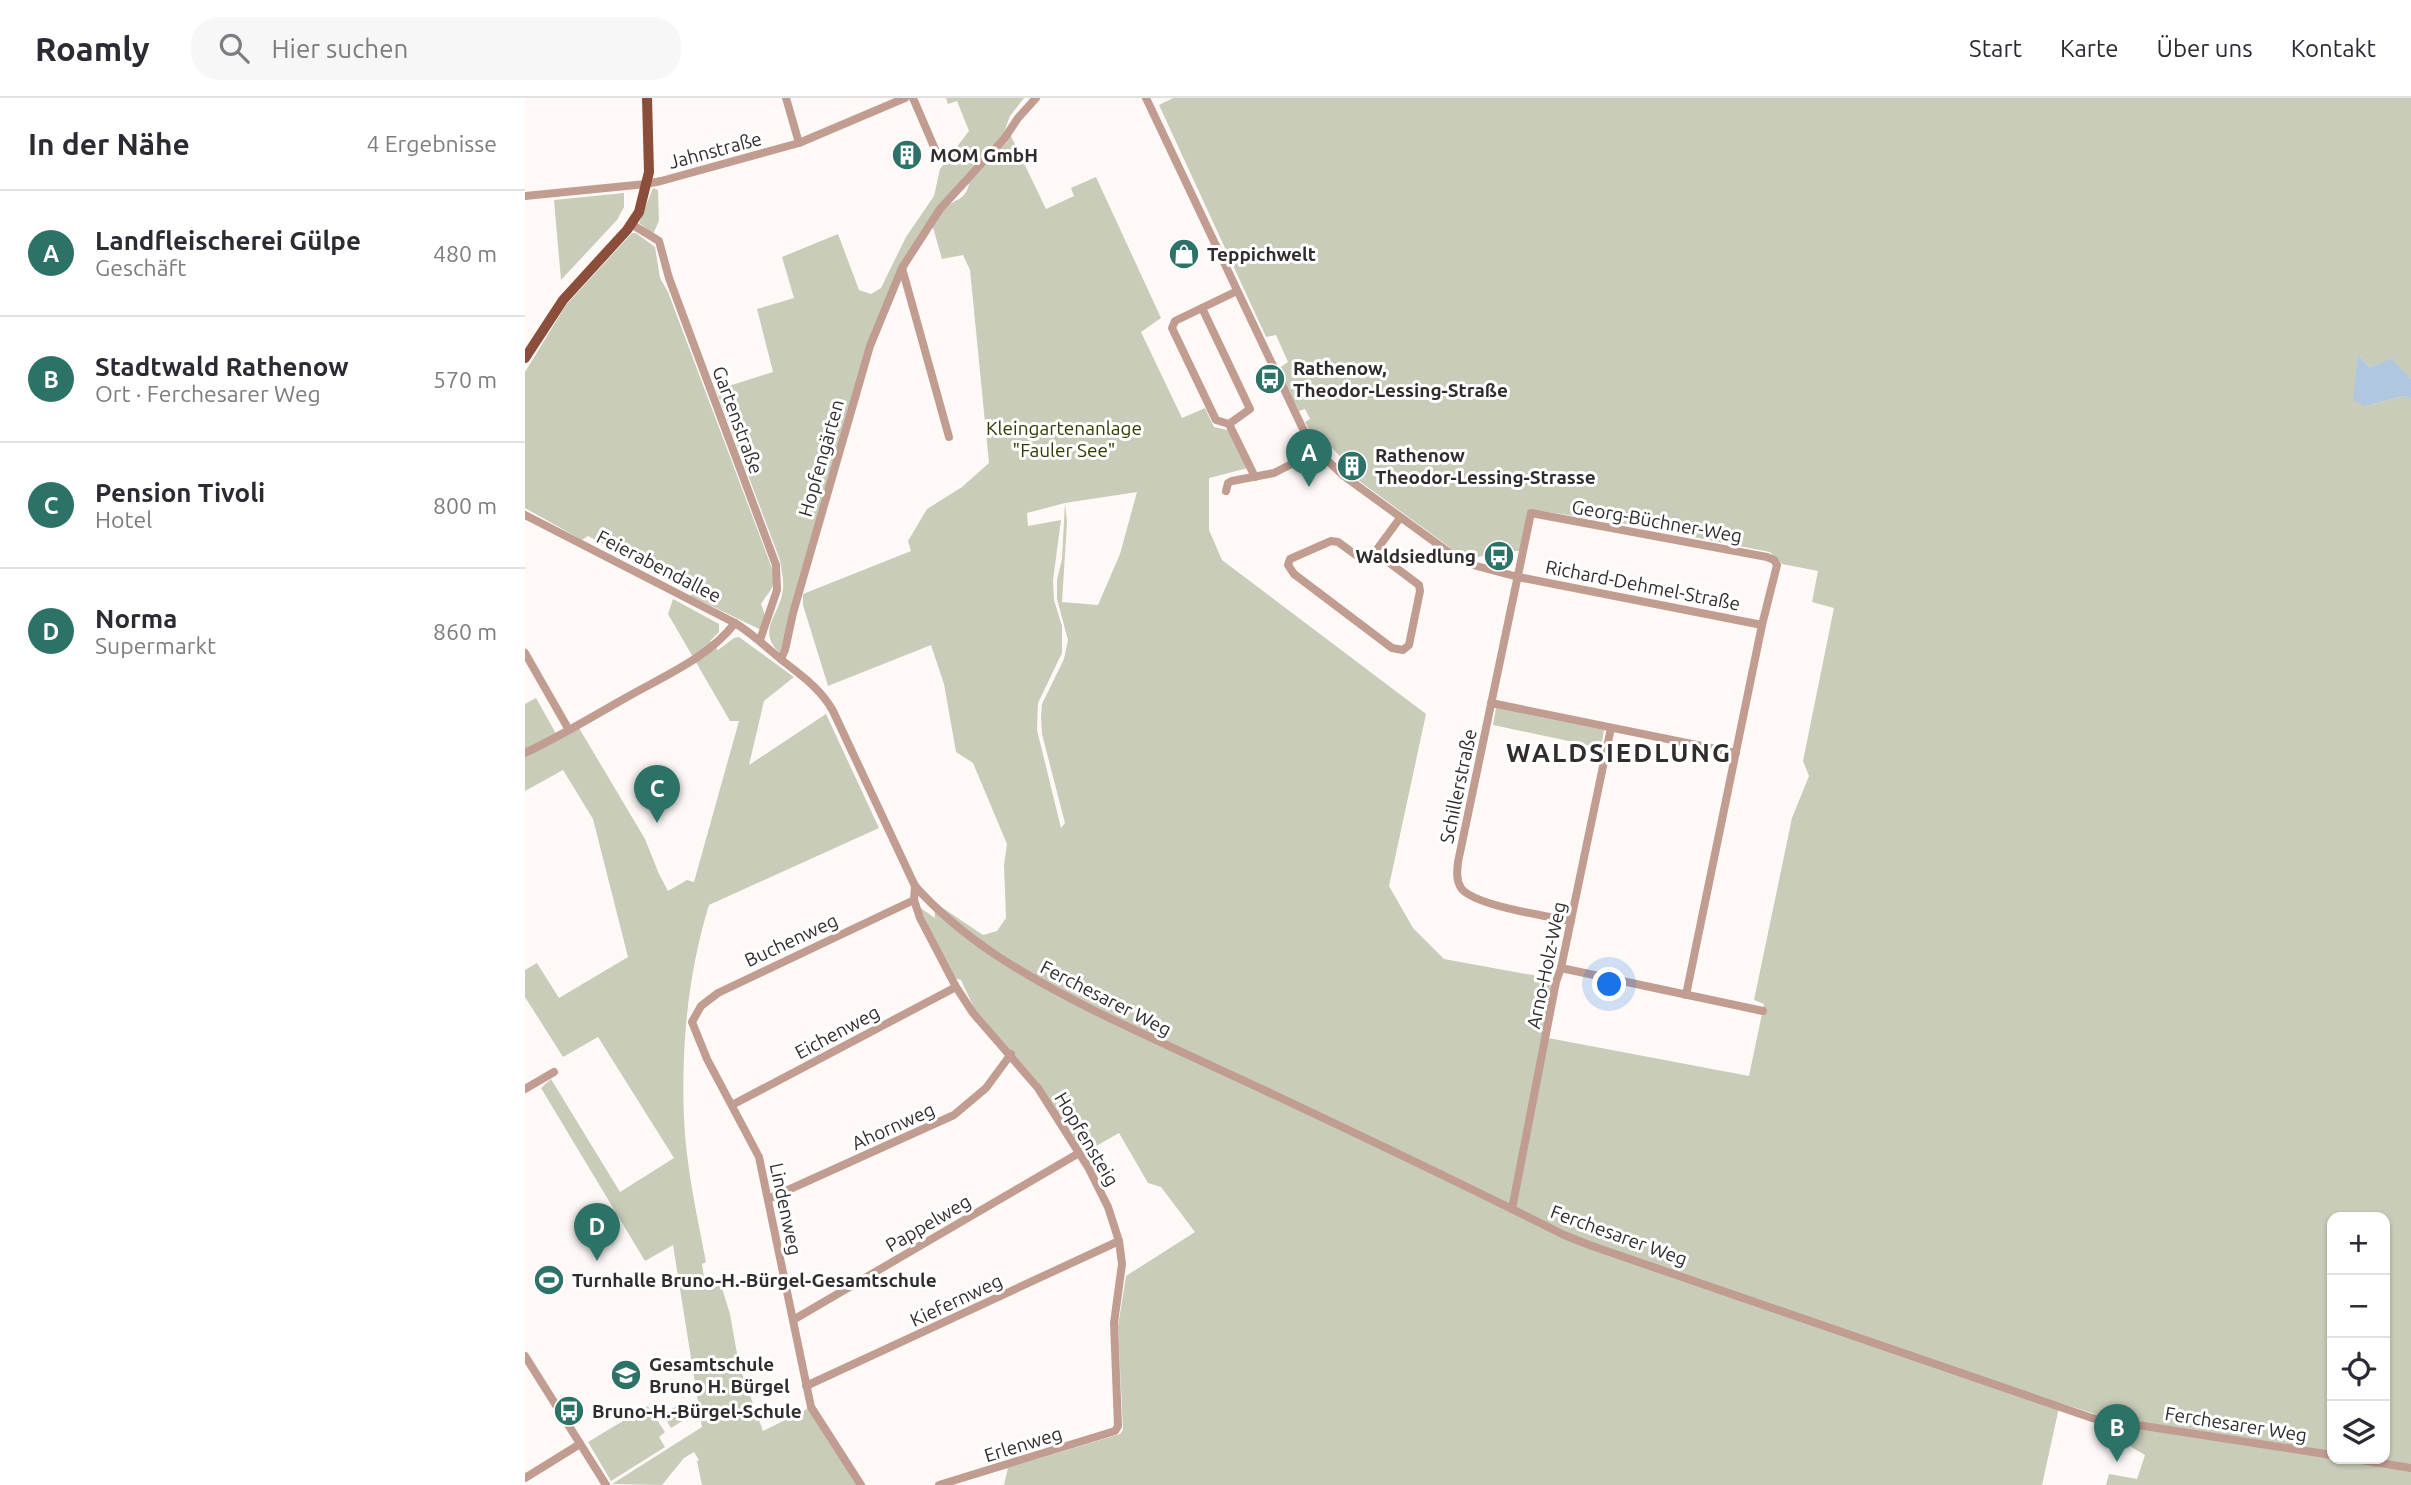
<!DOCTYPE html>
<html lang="de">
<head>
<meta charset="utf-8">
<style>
  :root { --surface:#fff; --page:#f7f7f7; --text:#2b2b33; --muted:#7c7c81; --line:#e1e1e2; --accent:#2d7267 }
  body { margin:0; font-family:Ubuntu,sans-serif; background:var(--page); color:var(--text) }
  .controls { position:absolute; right:21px; bottom:21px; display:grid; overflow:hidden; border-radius:14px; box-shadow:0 2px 5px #0004 }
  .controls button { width:63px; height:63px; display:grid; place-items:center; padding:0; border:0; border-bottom:2px solid var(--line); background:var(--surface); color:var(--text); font:35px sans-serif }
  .you { position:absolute; left:1085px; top:887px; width:24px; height:24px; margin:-18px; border:5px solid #fff; border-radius:50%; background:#1a73e8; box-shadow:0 0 0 10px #1a73e833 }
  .badge { display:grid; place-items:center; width:46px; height:46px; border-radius:50%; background:var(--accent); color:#fff; font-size:23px; font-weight:700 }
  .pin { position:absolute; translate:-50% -58px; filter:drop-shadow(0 2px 4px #0008) }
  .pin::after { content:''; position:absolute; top:37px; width:24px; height:21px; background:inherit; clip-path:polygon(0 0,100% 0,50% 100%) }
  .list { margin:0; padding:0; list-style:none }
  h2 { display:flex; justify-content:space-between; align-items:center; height:91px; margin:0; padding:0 28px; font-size:30px }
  h2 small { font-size:23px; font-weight:400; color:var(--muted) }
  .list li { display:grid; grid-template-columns:46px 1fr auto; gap:21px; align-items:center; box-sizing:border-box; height:126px; padding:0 28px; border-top:2px solid var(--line) }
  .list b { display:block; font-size:26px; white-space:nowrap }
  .list p { margin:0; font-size:23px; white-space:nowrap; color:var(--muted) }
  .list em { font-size:23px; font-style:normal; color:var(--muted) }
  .icon { flex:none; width:38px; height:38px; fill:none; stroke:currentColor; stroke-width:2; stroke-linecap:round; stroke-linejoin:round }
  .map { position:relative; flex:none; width:1886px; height:1387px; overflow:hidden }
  header { display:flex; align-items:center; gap:42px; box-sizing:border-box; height:98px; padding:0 35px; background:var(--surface); border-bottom:2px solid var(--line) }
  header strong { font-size:33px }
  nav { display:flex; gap:38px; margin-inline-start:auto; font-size:24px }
  .search { width:490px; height:63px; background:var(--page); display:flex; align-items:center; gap:18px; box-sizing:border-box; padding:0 24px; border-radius:28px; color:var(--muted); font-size:26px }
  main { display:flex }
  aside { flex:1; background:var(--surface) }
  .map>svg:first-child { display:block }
  .green { fill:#c9ccb8; fill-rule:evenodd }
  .water { fill:#afc7df }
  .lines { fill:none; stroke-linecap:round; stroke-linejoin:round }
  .minor { stroke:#c19c91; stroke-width:8 }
  .major { stroke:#8b4e3b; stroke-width:10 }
  .labels { text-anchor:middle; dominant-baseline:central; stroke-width:6; stroke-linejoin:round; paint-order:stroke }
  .street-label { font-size:19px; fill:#322d2c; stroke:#fff }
  .poi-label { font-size:19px; font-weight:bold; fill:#322d2c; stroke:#fff; text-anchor:start }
  .park-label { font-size:19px; fill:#353a03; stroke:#fff }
  .district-label { font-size:26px; font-weight:bold; letter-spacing:2px; fill:#322d2c; stroke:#fff }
</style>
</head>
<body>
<header>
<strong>Roamly</strong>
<div class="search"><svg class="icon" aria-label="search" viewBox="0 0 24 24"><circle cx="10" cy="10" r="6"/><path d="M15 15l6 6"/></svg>Hier suchen</div>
<nav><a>Start</a><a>Karte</a><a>Über uns</a><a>Kontakt</a></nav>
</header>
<main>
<aside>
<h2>In der Nähe<small>4 Ergebnisse</small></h2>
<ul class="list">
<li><span class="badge">A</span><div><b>Landfleischerei Gülpe</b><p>Geschäft</p></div><em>480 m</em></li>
<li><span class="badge">B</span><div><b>Stadtwald Rathenow</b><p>Ort · Ferchesarer Weg</p></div><em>570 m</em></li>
<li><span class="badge">C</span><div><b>Pension Tivoli</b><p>Hotel</p></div><em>800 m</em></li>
<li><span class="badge">D</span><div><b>Norma</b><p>Supermarkt</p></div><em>860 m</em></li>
</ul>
</aside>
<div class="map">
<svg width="1886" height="1387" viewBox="0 0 1886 1387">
  <rect width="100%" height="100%" fill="#fef9f7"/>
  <g class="green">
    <path d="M421 0H499L485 18 478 37 413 108 343 246 255 555C230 532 256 517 258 490 259 481 256 471 255 462L191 292 248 274 232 211 269 200 257 159 313 136 334 192 346 196 356 190 381 139 409 98 415 71 444 33 432 3 423 6Z"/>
    <path d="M648 0H1886V281L1867 262 1844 269 1834 257 1841 308 1879 298 1886 301V1387H1581L1584 1376 1612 1381 1620 1357 1581 1334 1583 1320 1535 1305 1517 1387H479L483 1370 595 1336 598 1332 593 1228 601 1178 670 1134 636 1089 623 1085 594 1035 559 1055 513 984 450 912 436 882 429 880 394 809 410 820 409 804 458 837 472 833 481 820 479 767 482 746 448 665 431 654 419 586 406 547 303 588 278 507V496L386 453 383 443 402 411 437 389 464 365 445 172 438 157 417 161 407 126C411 121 414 115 419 111 429 101 442 102 444 85L483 43 485 36 521 111 549 98 546 90 571 79 636 220 616 234 657 320 680 310 689 329 703 332 723 370 684 380V432L697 462 901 616 864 788 888 830 919 861 1029 881 1018 939 1224 978 1239 906 1229 902 1267 720 1284 678 1278 663 1309 510 1287 504 1293 473 1257 466 1245 454 1096 425 1009 412 995 453H974L947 461 927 451 818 371 822 366 795 337 789 340 780 324 785 321 780 311 774 313 753 271 763 264 751 237 741 239 634 7ZM612 394 595 456 573 507 537 504 542 424 540 405ZM540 405 537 461 532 482V501L543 542 539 561 517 606 516 619 517 636 540 725 536 730 512 632 513 605 537 555V528L529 502 528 482 536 422 503 428 502 415ZM1807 1119H1860V1361H1807Z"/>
    <path d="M128 90 133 92 134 123 128 136 114 125Z"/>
    <path d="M99 95V109L92 122 36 182 29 102Z"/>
    <path d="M107 135H111L130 149 135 180 143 194 248 473C251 491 244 493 236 506L240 517 236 530 234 531 166 498 167 494 150 483 63 438 57 442 0 410V274L41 207Z"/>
    <path d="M148 501 194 526V534L185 543 193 552 209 540 214 539 269 579 239 603 224 667 301 616 354 730 184 807C163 875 156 949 159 1020 161 1069 172 1117 181 1164L177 1166 181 1192 196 1187 205 1216 214 1267 238 1333 284 1310 334 1387H177L172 1363 174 1362 169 1354 159 1360 137 1387 87 1386 177 1329 148 1147 120 1163 16 990 26 981 95 1094 149 1060 73 939 38 959 0 899V872L12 865 34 900 103 859 68 721 38 672 0 693V606L11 600 34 641 54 630 120 741 134 776 143 793 162 782 169 784 214 623H205L143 516Z"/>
    <path d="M971 610 1079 632 1076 650 968 627Z"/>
    <path d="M159 1304 167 1317 146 1330 138 1316Z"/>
    <path d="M123 1308 140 1334 134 1339 140 1349 86 1383 63 1344Z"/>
  </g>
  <path class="water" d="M1833 256 1844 269 1867 261 1886 281V301L1879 298 1841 308 1828 302Z"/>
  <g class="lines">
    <g class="minor">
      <path d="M261 0 274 45"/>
      <path d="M388 0 413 58"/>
      <path d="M621 0 777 329 792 353 819 378 922 453 944 466 993 479 1237 527"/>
      <path d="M0 98 121 86 136 83 274 45 380 0"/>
      <path d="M106 126 134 143 144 180 251 467 252 492 235 542"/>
      <path d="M377 170 424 339"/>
      <path d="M712 193 650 223 647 230 691 322 704 326 730 379"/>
      <path d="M677 210 725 311 704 326"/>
      <path d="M701 393 703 385 707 383 749 375 792 353"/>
      <path d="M0 417 210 525C228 536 242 550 258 563 277 578 296 591 308 613L390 788C439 843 501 878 566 911 623 939 681 965 739 992 839 1039 940 1087 1039 1137L1067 1148 1567 1320 1807 1357"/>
      <path d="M850 454 894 487 895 493 884 547 878 552 867 550 769 476 763 467 765 461 806 443 813 444 835 460 850 454 875 420"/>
      <path d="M0 555 44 632"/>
      <path d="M256 561 260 552 268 515 345 248 377 170 415 111 479 41 493 20 511 0"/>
      <path d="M966 605 1211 655"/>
      <path d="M0 655C36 638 70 617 104 598 141 577 184 559 210 525"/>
      <path d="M390 788 389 802 395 820 431 889 448 915 513 990 563 1069 583 1109 594 1143 597 1166 589 1225 593 1328 590 1333 414 1387"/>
      <path d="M1046 823C1023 818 949 808 936 790 931 782 932 773 933 764L1006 415 1242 459 1249 462 1252 467 1237 527 1161 897"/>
      <path d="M1036 870 1238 913"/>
      <path d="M0 991 29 974"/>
      <path d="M207 1007 431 889"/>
      <path d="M243 1101 429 1017 461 990 486 956"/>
      <path d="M987 1111 1031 884 1036 870 1086 630"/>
      <path d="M268 1222 554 1055"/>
      <path d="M0 1258 81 1387"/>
      <path d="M281 1288 594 1143"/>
      <path d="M1830 1361 1886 1370"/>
      <path d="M0 1380 55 1346"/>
      <path d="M336 1387 286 1309 234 1059 182 961 167 924 176 908 193 895 389 802"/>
    </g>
    <path class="major" d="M0 260 38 202 102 132 114 114 124 74 122 0"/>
  </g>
  <defs>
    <g id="building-disc" transform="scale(1.575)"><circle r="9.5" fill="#2d7267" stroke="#fff"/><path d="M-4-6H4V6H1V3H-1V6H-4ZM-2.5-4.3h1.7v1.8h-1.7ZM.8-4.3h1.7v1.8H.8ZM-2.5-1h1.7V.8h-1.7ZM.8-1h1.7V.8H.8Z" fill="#fff"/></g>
    <g id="shop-disc" transform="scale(1.575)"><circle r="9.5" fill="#2d7267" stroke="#fff"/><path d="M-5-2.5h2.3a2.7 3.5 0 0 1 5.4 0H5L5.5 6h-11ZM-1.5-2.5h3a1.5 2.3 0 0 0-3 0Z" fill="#fff"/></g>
    <g id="bus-disc" transform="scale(1.575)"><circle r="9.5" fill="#2d7267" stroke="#fff"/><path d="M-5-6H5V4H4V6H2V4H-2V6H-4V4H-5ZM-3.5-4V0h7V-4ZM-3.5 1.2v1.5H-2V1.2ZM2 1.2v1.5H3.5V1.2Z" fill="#fff"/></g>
    <g id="stadium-disc" transform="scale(1.575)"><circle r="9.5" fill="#2d7267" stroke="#fff"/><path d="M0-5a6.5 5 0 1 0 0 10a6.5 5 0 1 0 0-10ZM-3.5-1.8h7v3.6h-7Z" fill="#fff"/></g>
    <g id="school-disc" transform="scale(1.575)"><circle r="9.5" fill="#2d7267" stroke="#fff"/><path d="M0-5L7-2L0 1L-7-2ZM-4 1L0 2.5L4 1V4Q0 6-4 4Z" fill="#fff"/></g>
  </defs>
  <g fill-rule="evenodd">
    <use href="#building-disc" x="382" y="57"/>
    <use href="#shop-disc" x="659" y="156"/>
    <use href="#bus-disc" x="745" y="281"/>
    <use href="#building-disc" x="827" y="368"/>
    <use href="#bus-disc" x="974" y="458"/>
    <use href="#stadium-disc" x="24" y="1182"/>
    <use href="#school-disc" x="101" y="1277"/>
    <use href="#bus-disc" x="44" y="1313"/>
  </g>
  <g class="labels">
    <g class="street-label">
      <text transform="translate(190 52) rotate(-15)">Jahnstraße</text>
      <text transform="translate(213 322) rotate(70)">Gartenstraße</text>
      <text transform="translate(296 360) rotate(-74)">Hopfengärten</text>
      <text transform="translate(1132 423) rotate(10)">Georg-Büchner-Weg</text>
      <text transform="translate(134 468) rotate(27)">Feierabendallee</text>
      <text transform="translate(1118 487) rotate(11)">Richard-Dehmel-Straße</text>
      <text transform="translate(933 688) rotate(-78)">Schillerstraße</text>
      <text transform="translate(266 842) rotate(-25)">Buchenweg</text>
      <text transform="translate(1021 867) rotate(-78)">Arno-Holz-Weg</text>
      <text transform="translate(581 900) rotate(27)">Ferchesarer Weg</text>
      <text transform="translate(312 934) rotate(-28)">Eichenweg</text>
      <text transform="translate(368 1028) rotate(-24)">Ahornweg</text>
      <text transform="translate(562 1041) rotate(59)">Hopfensteig</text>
      <text transform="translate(261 1111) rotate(78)">Lindenweg</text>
      <text transform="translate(403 1125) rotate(-30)">Pappelweg</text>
      <text transform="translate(1094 1137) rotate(20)">Ferchesarer Weg</text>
      <text transform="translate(431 1202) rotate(-25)">Kiefernweg</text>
      <text transform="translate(1711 1326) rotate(9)">Ferchesarer Weg</text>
      <text transform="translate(498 1346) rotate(-17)">Erlenweg</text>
    </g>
    <g class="poi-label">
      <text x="405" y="57">MOM GmbH</text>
      <text x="682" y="156">Teppichwelt</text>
      <text x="768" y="270">Rathenow,<tspan x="768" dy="22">Theodor-Lessing-Straße</tspan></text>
      <text x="850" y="357">Rathenow<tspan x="850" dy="22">Theodor-Lessing-Strasse</tspan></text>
      <text x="951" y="458" text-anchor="end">Waldsiedlung</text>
      <text x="47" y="1182">Turnhalle Bruno-H.-Bürgel-Gesamtschule</text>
      <text x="124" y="1266">Gesamtschule<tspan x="124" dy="22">Bruno H. Bürgel</tspan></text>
      <text x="67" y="1313">Bruno-H.-Bürgel-Schule</text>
    </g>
    <g class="park-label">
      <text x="539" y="330">Kleingartenanlage<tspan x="539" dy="22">"Fauler See"</tspan></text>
    </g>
    <g class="district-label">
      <text x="1094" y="654">WALDSIEDLUNG</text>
    </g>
  </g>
</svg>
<div class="controls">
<button>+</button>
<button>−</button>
<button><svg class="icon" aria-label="locate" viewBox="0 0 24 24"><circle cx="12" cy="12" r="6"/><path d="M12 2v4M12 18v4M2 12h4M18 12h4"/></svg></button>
<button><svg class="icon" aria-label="layers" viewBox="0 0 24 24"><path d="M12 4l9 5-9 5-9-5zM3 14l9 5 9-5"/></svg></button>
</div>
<div class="you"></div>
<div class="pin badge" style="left:784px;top:389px">A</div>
<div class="pin badge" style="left:1592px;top:1364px">B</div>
<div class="pin badge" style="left:132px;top:725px">C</div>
<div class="pin badge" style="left:72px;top:1163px">D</div>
</div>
</main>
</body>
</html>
